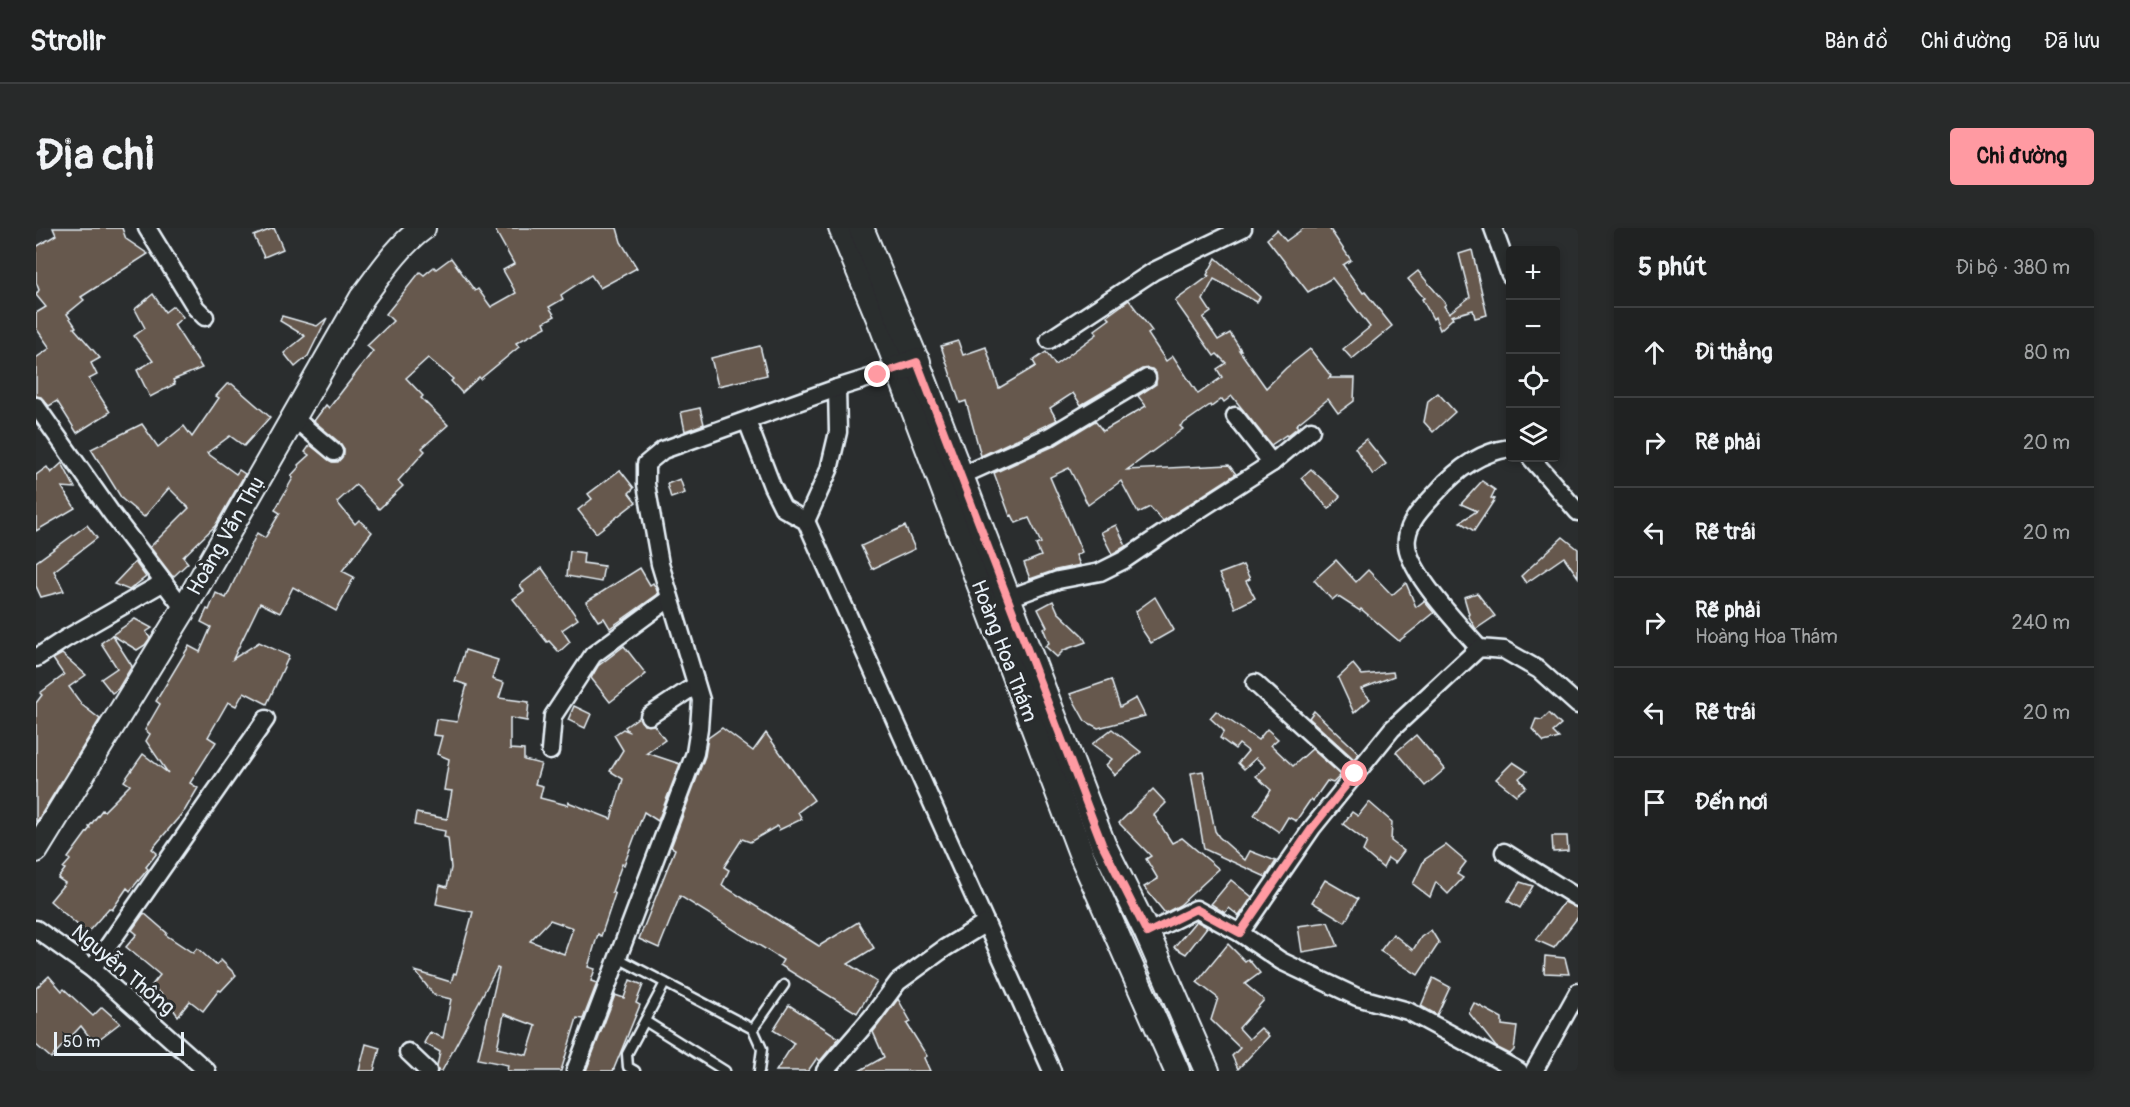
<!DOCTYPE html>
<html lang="vi">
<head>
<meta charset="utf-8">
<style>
  :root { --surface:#202222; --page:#282a2a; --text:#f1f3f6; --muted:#a2a4a5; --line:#3d3f40; --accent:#ff9aa2 }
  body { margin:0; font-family:Pangolin,sans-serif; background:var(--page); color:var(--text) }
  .controls { position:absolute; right:18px; top:18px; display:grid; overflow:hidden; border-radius:6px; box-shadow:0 3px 9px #0003 }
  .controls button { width:54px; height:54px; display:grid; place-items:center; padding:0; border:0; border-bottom:2px solid var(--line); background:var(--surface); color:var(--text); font:30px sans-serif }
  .scale { position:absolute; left:18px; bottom:15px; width:130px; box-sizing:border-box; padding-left:6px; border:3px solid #e8f1f8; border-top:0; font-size:16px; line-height:21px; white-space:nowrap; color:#e8f1f8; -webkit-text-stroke:4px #2a2d2e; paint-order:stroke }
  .stop { position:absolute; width:18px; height:18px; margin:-14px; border:4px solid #ff9aa2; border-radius:50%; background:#fff }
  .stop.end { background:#ff9aa2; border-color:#fff; box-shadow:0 2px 6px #0008 }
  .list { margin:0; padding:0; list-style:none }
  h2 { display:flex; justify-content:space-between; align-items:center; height:78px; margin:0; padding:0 24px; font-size:26px }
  h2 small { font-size:20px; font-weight:400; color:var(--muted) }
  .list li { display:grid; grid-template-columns:39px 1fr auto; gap:18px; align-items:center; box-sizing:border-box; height:90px; padding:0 24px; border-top:2px solid var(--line) }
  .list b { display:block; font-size:22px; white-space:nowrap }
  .list p { margin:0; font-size:20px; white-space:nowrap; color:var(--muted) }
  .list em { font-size:20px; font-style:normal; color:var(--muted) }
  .icon { flex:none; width:33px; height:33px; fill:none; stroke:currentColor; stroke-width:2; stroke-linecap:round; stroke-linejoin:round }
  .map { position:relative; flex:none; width:1542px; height:843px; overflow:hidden; border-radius:6px }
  header { display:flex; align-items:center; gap:36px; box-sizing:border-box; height:84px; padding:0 30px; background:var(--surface); border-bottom:2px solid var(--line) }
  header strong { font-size:28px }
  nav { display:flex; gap:33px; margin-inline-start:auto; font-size:21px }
  .intro { display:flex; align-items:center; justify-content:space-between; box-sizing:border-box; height:144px; padding:0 36px }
  h1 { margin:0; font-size:42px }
  .button { padding:15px 27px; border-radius:6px; background:var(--accent); color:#111; font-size:21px; font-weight:700 }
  main { display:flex; gap:36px; padding:0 36px }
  aside { flex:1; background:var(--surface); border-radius:6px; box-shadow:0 3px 9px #0003 }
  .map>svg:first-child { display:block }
  .building { fill:#66594d; stroke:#e8f1f8; stroke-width:1.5; fill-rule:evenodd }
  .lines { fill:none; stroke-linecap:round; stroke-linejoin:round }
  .lane-casing { stroke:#e8f1f8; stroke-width:13 }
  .street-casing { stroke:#e8f1f8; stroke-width:21 }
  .secondary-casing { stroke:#e8f1f8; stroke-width:28 }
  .primary-casing { stroke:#e8f1f8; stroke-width:30 }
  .lane { stroke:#2a2d2e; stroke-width:8 }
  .street { stroke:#2a2d2e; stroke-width:16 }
  .secondary { stroke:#2a2d2e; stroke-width:24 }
  .primary { stroke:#2a2d2e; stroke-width:26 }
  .route { stroke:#ff9aa2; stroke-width:8 }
  .labels { text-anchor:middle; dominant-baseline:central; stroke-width:6; stroke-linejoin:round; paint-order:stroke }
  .street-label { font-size:21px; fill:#e8f1f8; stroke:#2a2d2e }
</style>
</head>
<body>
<header>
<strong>Strollr</strong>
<nav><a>Bản đồ</a><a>Chỉ đường</a><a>Đã lưu</a></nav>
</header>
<div class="intro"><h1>Địa chỉ</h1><a class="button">Chỉ đường</a></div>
<main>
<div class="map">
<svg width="1542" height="843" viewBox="0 0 1542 843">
  <rect width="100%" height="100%" fill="#2a2d2e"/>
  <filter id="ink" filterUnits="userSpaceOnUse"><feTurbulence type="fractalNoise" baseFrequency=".0167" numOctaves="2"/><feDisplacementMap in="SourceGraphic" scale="12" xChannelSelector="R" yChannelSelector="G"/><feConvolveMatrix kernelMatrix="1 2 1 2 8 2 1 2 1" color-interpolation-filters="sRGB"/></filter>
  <g filter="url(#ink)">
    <g class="building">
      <path d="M17 0H86L90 11 112 26 45 69 48 72 31 86 40 99 38 100 64 130 55 135 61 147 53 151 74 184 41 205 21 173 13 178 5 169 0 168V130L14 120 0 100V85L10 79 0 67 3 62 0 54V19L20 7Z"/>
      <path d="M238 0 247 21 228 29 218 8Z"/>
      <path d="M458 0H581L585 14 601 40 564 60 555 47 525 67 527 71 513 79 519 88 508 94 510 99 480 115 483 119 444 151 443 149 426 165 415 153 417 151 392 130 370 150 387 168 385 170 412 197 386 220 389 223 362 253 367 258 343 281 320 257 301 274 319 296 323 292 336 304 306 343 318 349 300 383 257 359 244 385 224 375 197 431 223 414 253 428 231 476 208 464 200 478 192 474 172 509 180 514 154 555 162 560 149 582 116 621 121 625 110 639 112 641 94 663 91 660 76 682 73 680 51 705 14 673 29 655 22 650 29 641 27 640 34 632 32 630 54 600 53 599 66 582 68 583 94 557 88 553 107 526 132 545 110 513 114 506 109 502 124 476 120 473 153 418 164 424 175 399 165 394 171 381 173 382 180 365 190 370 221 305 229 310 244 285 239 282 257 250 255 248 263 239 262 237 273 227 269 224 274 217 296 234H302L308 226V221L305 216 278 193 290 177 293 180 337 123 331 118 357 93 350 86 384 44 388 47 398 39 400 41 415 30 439 63 442 61 455 79 480 65 467 42 478 36Z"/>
      <path d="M1268 0H1293L1315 32 1307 37 1327 65 1329 64 1356 98 1316 131 1307 121 1334 99 1296 50 1272 64 1231 11 1241 2 1250 13Z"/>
      <path d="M1436 22 1451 87 1439 90 1437 82 1415 88 1417 90 1404 102 1399 89 1397 91 1386 71 1388 70 1372 51 1382 43 1410 76 1408 78 1413 85 1434 69 1423 26Z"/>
      <path d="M1180 30 1224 69 1221 74 1178 51 1167 72 1175 84 1167 90 1182 112 1194 105 1205 122H1203L1230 160 1250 140 1274 121 1295 148 1293 150H1319L1318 173 1302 185 1292 171 1260 197 1262 199 1251 208 1250 207 1235 217 1196 168 1188 174 1186 171 1175 179 1174 177 1144 198 1147 201 1091 242 1193 237 1200 246 1127 293 1114 279 1102 285 1085 253 1052 277 1033 240 1014 249 1046 324 1040 327 1044 337 1020 342 994 351 988 335 1005 328 1000 317 1005 315 993 290 980 295 976 287 974 288 958 245 1018 218 1059 193 1067 203 1110 178 1102 168 1120 156V145L1116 141H1106L1045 177 1037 165 1014 180 1021 192 945 228 930 173 924 175 905 118 922 113 927 127 950 119 963 160 1000 138 997 133 1010 124 1019 137 1061 106 1059 102 1074 91 1071 88 1093 72 1116 103 1112 106 1130 133 1137 128 1162 166 1186 149 1181 141 1190 135 1181 126 1178 128 1139 73 1173 48 1171 47Z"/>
      <path d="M117 66 129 84 137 78 147 89 138 97 166 140 137 152 139 156 114 169 101 142 117 133 98 108 109 100 99 81Z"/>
      <path d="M246 88 281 98 291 90 272 128 259 139 248 125 269 108 244 93Z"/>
      <path d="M724 118 731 147 682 158 675 130Z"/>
      <path d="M191 156H196L234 189 208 218 194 208 171 225 200 246 203 242 209 246 179 298 147 329 152 335 137 349 114 319 153 280 133 260 108 289 86 271 55 221 106 196 122 219 148 198 156 209 183 170 180 168Z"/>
      <path d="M1402 165 1419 184 1397 204 1388 194 1392 173Z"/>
      <path d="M664 180 668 196 649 203 645 184Z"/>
      <path d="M1330 211 1350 236 1337 247 1319 220Z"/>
      <path d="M26 235 39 260 26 259 39 280 0 303V247L11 239 15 245Z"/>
      <path d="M1275 241 1304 268 1293 281 1265 250Z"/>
      <path d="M584 242 598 260 593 265 600 274 560 305 542 282 556 271 552 266Z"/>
      <path d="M644 251 649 265 635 270 631 256Z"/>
      <path d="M1446 253 1459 262 1455 270 1459 271 1438 303 1424 294 1441 283 1425 276Z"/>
      <path d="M51 297 61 310 18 343 28 363 5 369 0 358V334Z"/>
      <path d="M1080 297 1090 318 1076 326 1065 304Z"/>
      <path d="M869 298 879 321 836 341 825 318Z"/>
      <path d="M1527 309 1542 321V349L1528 329 1490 355 1485 348Z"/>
      <path d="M534 323 548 325 547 335 568 338 565 354 531 348Z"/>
      <path d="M1300 332 1320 354 1332 342 1356 367 1370 355 1380 379 1388 373 1398 385 1363 413 1325 381 1324 383 1301 368 1296 372 1278 352Z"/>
      <path d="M99 334 110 349 93 362 78 356Z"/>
      <path d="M1207 337 1214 351 1210 353 1219 370 1199 380 1192 361 1191 362 1183 346Z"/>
      <path d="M506 340 542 391 526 402 534 414 523 424 513 413 511 414 477 371 488 363 484 357Z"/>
      <path d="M604 340 614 357 617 355 620 360 622 366 574 400 568 390 562 393 550 374Z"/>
      <path d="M1441 365 1459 388 1440 401 1432 387 1433 386 1428 369Z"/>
      <path d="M1119 369 1138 402 1115 415 1105 400 1100 383Z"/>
      <path d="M1017 373 1022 384 1046 407 1050 414 1028 422 1021 429 1009 418 1013 415 1007 400 1011 399 1002 381Z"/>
      <path d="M99 391 116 400 110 404 114 410 109 417 101 422 76 407Z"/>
      <path d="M76 407 96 438 82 461 76 465 65 451 81 440 65 415Z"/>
      <path d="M588 418 610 446 574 474 555 450 562 438Z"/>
      <path d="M429 422 462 432 456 451 468 455 463 470 493 474 491 493 474 490V521L488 522V532L505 536 499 556 507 558 504 570 531 577 532 574 575 591 587 551 574 543 587 522 578 507 587 501 592 503 589 499 603 489 608 497H618L629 512 611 525 644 536 622 593 608 584 588 637 586 636 576 664 579 666 565 708 562 706 552 739 559 741 555 753 561 755 547 791 541 790 525 843H471L472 837 442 831 463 741 461 740 406 843H402L401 838 404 824 388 815 394 804 407 810 415 771 398 767 379 743 415 754 418 745 420 746 437 684 400 676 404 657 411 659 415 640 412 610 408 609 409 603 378 597 380 585 411 591 416 563 408 562 413 531 401 526 406 508 397 507 400 491 421 494 431 457 419 453ZM514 692 537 700 528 726 494 713ZM468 786 500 798 491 827 461 820Z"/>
      <path d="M26 426 50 447 33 459 46 477 64 491 0 595V475L6 467 4 465 28 447 17 431Z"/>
      <path d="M1317 436 1326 447 1357 444 1358 448 1325 461 1334 471 1318 485 1302 450Z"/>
      <path d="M1075 452 1084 479 1100 470 1109 488 1062 500 1049 493 1034 466Z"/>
      <path d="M538 478 555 486 549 500 532 492Z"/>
      <path d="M1180 483 1222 512 1231 501 1242 511 1235 517 1257 538 1276 521 1305 547 1297 555 1291 553 1277 573 1275 571 1260 593 1252 589 1243 604 1218 587 1235 562 1220 548 1230 539 1220 530 1208 541 1202 535 1212 523 1203 516 1199 521 1184 510 1188 503 1174 490Z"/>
      <path d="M1278 483 1323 525 1318 531 1273 490Z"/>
      <path d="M1513 485 1525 497 1517 504 1523 510 1508 514 1496 501 1500 491 1506 492Z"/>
      <path d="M686 500 717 523 730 505 778 572 762 584 766 591 743 602 741 598 714 614 706 611 688 639 693 642 686 657 783 718 822 694 838 720 812 736 841 754 821 785 744 737 747 732 644 668 623 720 603 711 639 621 635 619 669 528 672 510Z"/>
      <path d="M1076 501 1105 524 1079 547 1070 537 1076 531 1056 516Z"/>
      <path d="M1380 507 1409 541 1389 558 1360 524Z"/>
      <path d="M1477 534 1491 543 1483 550 1490 559 1480 567 1460 551Z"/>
      <path d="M1167 543 1179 603 1183 609 1209 632 1214 623 1240 633 1230 649 1168 621 1155 545Z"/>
      <path d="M1117 561 1130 575 1118 587 1136 615 1146 610 1183 641 1144 677 1129 685 1108 659 1122 651 1110 631 1115 628 1083 595Z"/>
      <path d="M1333 574 1356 594 1355 613 1368 623 1359 635 1352 630 1347 640 1327 623 1331 614 1307 596 1316 584 1322 588Z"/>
      <path d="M1516 608H1531L1532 623 1517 624Z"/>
      <path d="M1410 617 1430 634 1421 646 1427 650 1412 666 1400 654 1394 669 1377 656 1388 632Z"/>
      <path d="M1195 652 1216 669 1203 688 1193 680 1189 685 1175 676Z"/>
      <path d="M1289 652 1322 671 1309 694 1276 674Z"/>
      <path d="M1484 654 1497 658 1484 680 1472 673Z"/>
      <path d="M1528 674 1542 680V689L1518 720 1500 712Z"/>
      <path d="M108 685 131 705 130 707 157 725 161 720 180 737 185 732 200 747 185 763 183 762 167 783 154 773 142 788 127 767 115 758 124 747 90 719 101 706 96 702Z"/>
      <path d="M1160 693 1171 699 1150 726 1138 719Z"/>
      <path d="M1292 694 1302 718 1266 724 1262 698Z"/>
      <path d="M1395 702 1403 715 1382 747 1344 723 1357 706 1377 722 1385 709Z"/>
      <path d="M1192 716 1209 733 1212 731 1224 745 1209 756 1228 772 1203 800 1213 811 1225 800 1233 808 1202 841 1196 828 1204 820 1175 792 1182 770 1161 754Z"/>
      <path d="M1509 728 1529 730 1533 746 1508 745Z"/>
      <path d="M13 748 26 763 28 761 57 788 66 779 84 795 58 815 45 798 15 830 0 817V760Z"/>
      <path d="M1397 750 1414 759 1401 787 1385 778Z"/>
      <path d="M594 752 607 757 600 775 604 777 577 843H550L579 767 588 770Z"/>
      <path d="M862 771 875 794 871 796 891 828 888 830 894 843H823L848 829 837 804Z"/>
      <path d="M1438 775 1466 790V797L1481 799 1478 822 1474 826 1460 819 1433 785Z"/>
      <path d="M753 777 803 810 784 833 781 830 772 843H740L758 815 737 802Z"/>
      <path d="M330 816 344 820 338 843H323Z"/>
    </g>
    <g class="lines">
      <g class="lane-casing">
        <g id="lane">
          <path d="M582 730 717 801"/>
          <path d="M609 793 689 843"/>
          <path d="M599 843 592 839 591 826 629 755"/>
          <path d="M723 843 726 821 717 801 748 757"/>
        </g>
      </g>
      <g class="street-casing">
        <g id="street">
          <path d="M111 0 160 80 169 89"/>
          <path d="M1457 0 1474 47"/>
          <path d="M1013 112 1118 43 1207 0"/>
          <path d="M0 178 76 286 148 381"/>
          <path d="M1199 188 1236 235"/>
          <path d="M258 190 298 224"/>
          <path d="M711 193 736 258 747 280 770 293 1016 843"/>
          <path d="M1495 230 1542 284"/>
          <path d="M925 248 1014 208 1111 150"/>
          <path d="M770 293 793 242 802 204 801 160"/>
          <path d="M973 370 1022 352 1064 344 1088 332 1141 296 1236 235 1275 202"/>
          <path d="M1443 420C1424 398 1366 339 1371 310 1373 292 1389 277 1401 264 1420 242 1445 224 1474 220"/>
          <path d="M0 430 29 411 128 354"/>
          <path d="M1219 455 1319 546"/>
          <path d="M613 488 660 457"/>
          <path d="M514 523 517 488 557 427 634 370"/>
          <path d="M1468 624 1542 670"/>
          <path d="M0 701 56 741 171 843"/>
          <path d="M1111 705 1160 681 1204 705 1245 733 1321 769 1372 783 1483 843"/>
          <path d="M1204 705 1276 600 1356 501 1443 420 1468 422 1503 442 1542 477"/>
          <path d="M56 741 230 491"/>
          <path d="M372 824 392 843"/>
          <path d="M539 843 659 525 663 500 665 472 624 336 610 256V236L627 222 801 160 862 141"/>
          <path d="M789 843 835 790 862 754 909 720 950 695"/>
          <path d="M1498 843 1542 764"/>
        </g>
      </g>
      <g class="secondary-casing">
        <g id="secondary">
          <path d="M805 0 846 98 1046 628 1141 843"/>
          <path d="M825 0 881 134 1067 616 1111 705 1171 843"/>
          <path d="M0 622 148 381 326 70C344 46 362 18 387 0"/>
        </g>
      </g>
      <g class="primary-casing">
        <path id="primary" d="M862 141 881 134"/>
      </g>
      <use href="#lane" class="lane"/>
      <use href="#street" class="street"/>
      <use href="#secondary" class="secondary"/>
      <use href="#primary" class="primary"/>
    </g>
  </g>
  <g class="lines" filter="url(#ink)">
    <path class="route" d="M842 147 881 134 1066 616 1111 705 1160 681 1204 705 1276 600 1319 546"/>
  </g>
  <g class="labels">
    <g class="street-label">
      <text transform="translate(190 308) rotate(-60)">Hoàng Văn Thụ</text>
      <text transform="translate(968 423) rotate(69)">Hoàng Hoa Thám</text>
      <text transform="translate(87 742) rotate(40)">Nguyễn Thông</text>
    </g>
  </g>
</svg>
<div class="controls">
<button>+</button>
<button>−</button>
<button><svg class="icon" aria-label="locate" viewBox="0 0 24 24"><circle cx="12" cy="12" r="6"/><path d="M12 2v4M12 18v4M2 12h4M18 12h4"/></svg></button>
<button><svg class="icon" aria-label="layers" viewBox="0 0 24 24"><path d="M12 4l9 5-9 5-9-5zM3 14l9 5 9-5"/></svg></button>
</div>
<div class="scale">50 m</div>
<div class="stop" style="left:1319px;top:546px"></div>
<div class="stop end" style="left:842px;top:147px"></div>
</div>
<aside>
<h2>5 phút<small>Đi bộ · 380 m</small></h2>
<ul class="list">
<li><svg class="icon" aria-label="ahead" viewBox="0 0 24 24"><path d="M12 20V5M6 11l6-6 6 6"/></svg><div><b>Đi thẳng</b></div><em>80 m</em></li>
<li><svg class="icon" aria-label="right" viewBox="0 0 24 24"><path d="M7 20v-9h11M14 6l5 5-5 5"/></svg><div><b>Rẽ phải</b></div><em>20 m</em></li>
<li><svg class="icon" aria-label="left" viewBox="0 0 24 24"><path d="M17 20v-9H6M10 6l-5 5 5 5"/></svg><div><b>Rẽ trái</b></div><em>20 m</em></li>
<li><svg class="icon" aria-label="right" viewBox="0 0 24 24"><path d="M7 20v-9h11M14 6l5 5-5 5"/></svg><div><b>Rẽ phải</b><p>Hoàng Hoa Thám</p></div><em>240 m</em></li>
<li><svg class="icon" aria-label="left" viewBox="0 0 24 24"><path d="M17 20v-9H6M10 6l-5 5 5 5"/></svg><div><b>Rẽ trái</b></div><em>20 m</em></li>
<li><svg class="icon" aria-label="arrive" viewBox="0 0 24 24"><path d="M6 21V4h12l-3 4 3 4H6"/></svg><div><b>Đến nơi</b></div></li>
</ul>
</aside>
</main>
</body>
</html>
